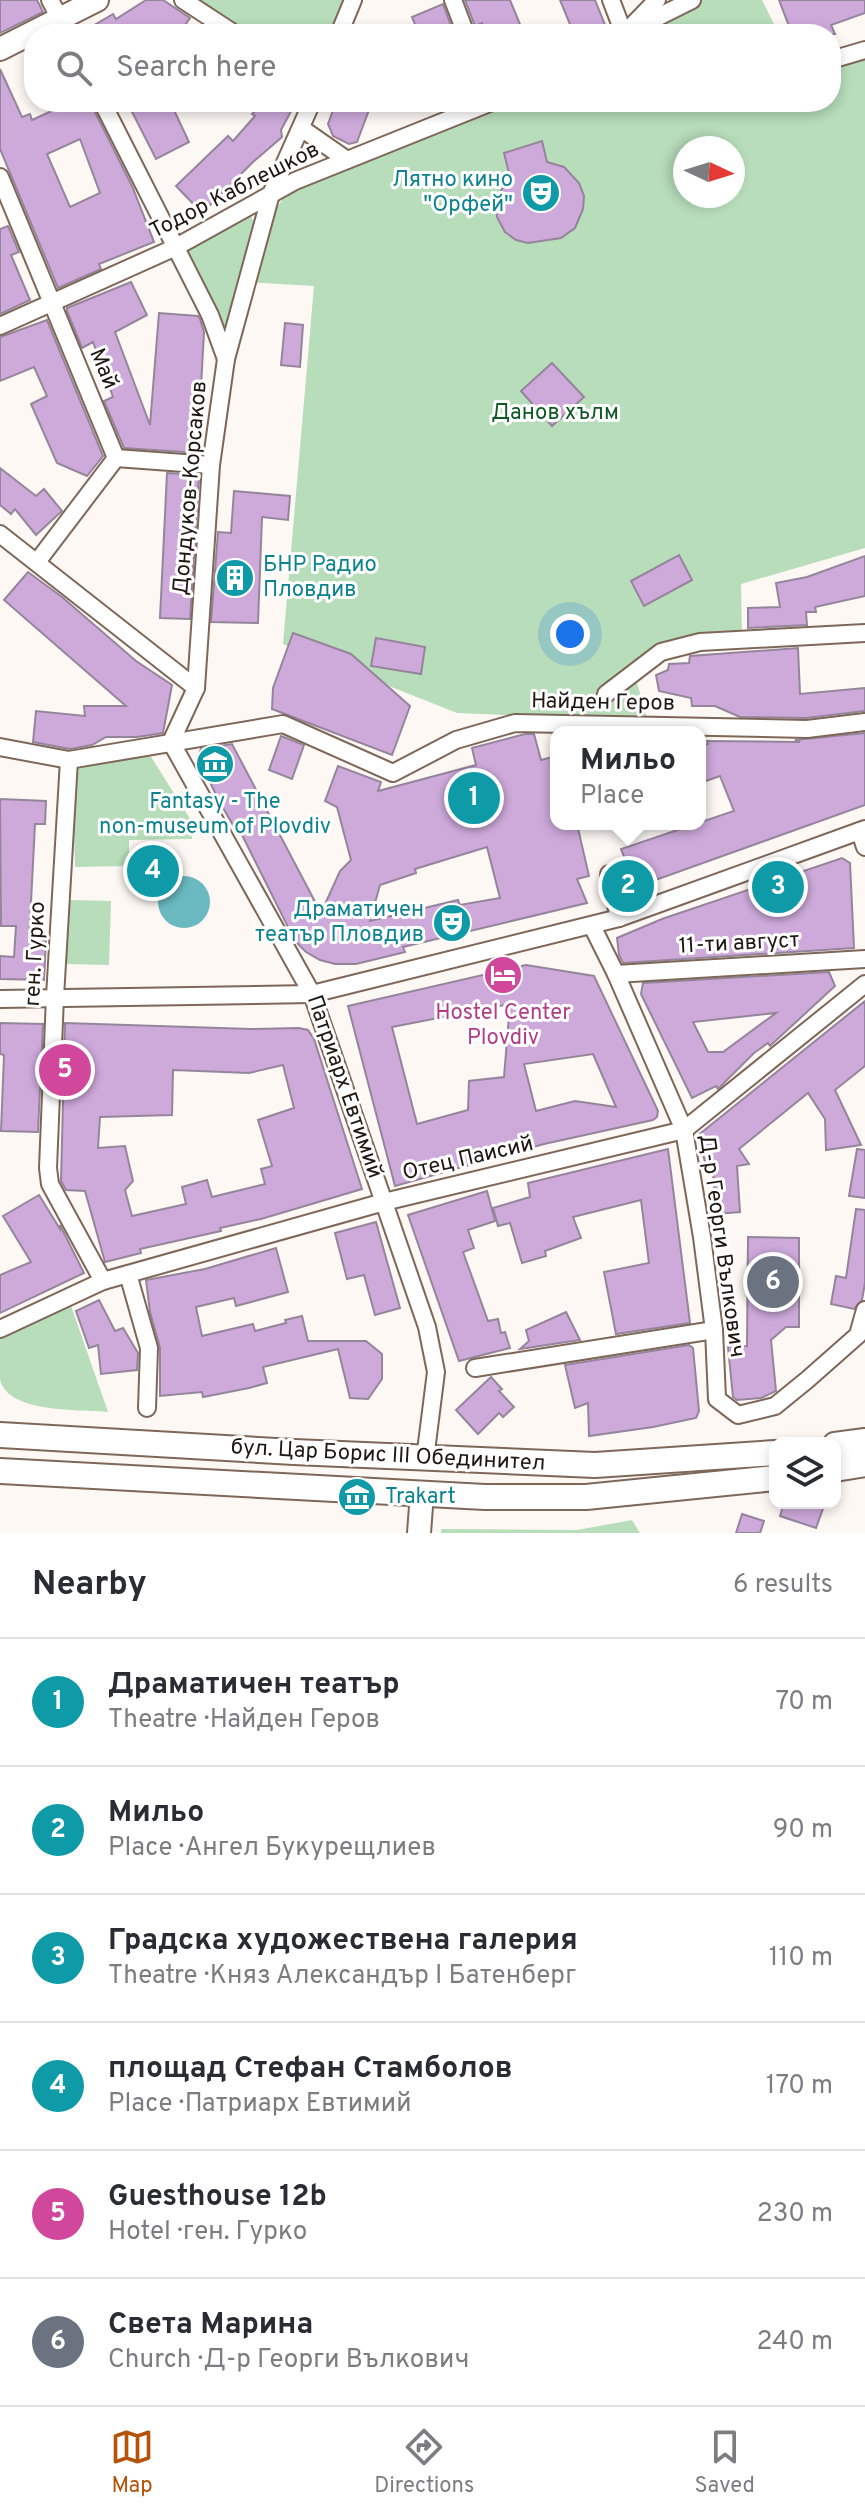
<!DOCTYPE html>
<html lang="en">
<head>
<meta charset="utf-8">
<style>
  :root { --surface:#fff; --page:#f7f7f7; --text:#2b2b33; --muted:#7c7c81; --line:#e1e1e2; --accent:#b45309 }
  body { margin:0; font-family:Overpass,sans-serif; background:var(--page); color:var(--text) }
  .controls { position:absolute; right:24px; bottom:24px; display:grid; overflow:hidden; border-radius:16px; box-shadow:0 4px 12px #0003 }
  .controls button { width:72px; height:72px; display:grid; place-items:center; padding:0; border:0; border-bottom:2px solid var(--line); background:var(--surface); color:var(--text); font:40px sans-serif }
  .compass { position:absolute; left:673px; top:136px; width:72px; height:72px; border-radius:50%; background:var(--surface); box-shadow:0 4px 12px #0003; rotate:94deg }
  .you { position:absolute; left:570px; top:634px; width:28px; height:28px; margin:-20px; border:6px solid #fff; border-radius:50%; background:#1a73e8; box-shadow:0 0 0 12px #1a73e833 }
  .badge { display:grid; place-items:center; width:52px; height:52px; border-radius:50%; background:var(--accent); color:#fff; font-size:26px; font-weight:700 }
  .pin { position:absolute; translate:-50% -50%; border:4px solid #fff; box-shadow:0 2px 8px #0006 }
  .popup { position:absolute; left:550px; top:726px; width:156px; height:104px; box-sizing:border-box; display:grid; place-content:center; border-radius:16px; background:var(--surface); filter:drop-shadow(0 2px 6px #0005); font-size:26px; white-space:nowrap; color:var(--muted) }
  .popup b { font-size:30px; color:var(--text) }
  .popup::after { content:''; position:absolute; left:50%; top:100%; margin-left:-16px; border:16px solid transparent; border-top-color:var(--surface) }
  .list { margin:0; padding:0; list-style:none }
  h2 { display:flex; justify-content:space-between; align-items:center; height:104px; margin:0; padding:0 32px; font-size:34px }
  h2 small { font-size:26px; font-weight:400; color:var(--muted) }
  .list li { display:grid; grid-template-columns:52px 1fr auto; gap:24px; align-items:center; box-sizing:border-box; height:128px; padding:0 32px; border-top:2px solid var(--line) }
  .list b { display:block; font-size:30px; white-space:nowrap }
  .list p { margin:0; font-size:26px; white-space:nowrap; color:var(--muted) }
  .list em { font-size:26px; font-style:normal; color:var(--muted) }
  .icon { flex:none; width:44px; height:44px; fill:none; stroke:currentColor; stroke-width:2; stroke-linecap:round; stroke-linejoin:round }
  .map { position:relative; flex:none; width:865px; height:1533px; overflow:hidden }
  .search { position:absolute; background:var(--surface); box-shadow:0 4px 12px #0003; left:24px; right:24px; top:24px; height:88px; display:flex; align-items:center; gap:20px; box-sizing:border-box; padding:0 28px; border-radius:32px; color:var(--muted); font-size:30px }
  .sheet { height:872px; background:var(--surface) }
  nav { display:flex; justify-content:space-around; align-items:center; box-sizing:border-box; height:112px; border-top:2px solid var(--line); background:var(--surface); font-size:22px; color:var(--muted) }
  nav a { display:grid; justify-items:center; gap:4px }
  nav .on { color:var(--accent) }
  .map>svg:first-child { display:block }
  .green { fill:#b7ddba; fill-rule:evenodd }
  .water { fill:#6ab9c1 }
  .building { fill:#ceaadb; stroke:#95859b; stroke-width:2; fill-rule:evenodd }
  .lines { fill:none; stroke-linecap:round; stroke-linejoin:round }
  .street-casing { stroke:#7e6759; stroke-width:20 }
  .secondary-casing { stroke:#7e6759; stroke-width:26 }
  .primary-casing { stroke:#7e6759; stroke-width:28 }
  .street { stroke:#fff; stroke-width:16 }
  .secondary { stroke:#fff; stroke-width:22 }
  .primary { stroke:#fff; stroke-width:24 }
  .labels { text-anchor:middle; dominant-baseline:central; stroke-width:6; stroke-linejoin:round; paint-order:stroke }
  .culture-label { font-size:22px; fill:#0d838f; stroke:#fff; text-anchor:end }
  .street-label { font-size:22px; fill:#201712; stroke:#fff }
  .park-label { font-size:22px; fill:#0f5824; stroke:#fff }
  .hotel-label { font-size:22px; fill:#b23c85; stroke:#fff }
</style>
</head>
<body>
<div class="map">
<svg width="865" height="1533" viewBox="0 0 865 1533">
  <rect width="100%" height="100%" fill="#fdf8f4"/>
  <g class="green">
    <path d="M183 0H353L339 34H235Z"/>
    <path d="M692 0H762L779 34H624Z"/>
    <path d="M865 45V548L741 584 742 633 640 662 637 683 648 721 457 713 283 644 314 286 246 282 225 356 176 247 245 209 261 231 295 181 492 102H831V54ZM685 148H733V196H685Z"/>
    <path d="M148 752 192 822V839L129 840V866L75 867 72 766Z"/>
    <path d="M67 900 111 901 109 965 66 964Z"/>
    <path d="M68 1297 108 1412C80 1409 7 1414 0 1379 0 1364 0 1344 0 1329Z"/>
    <path d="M632 1520 640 1533H441V1529L577 1530Z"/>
  </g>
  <circle class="water" cx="184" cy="902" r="26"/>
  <g class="building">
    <path d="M0 0H37L43 12 0 33Z"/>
    <path d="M146 0H163L190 18 179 34H79L113 14 116 19Z"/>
    <path d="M465 0H510L524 34H487L482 23 475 26Z"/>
    <path d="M560 0H595L607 30 596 34H574Z"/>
    <path d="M779 0H865V13L831 25 835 34H792Z"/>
    <path d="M443 4 454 34H419L412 17Z"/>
    <path d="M0 69 22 117 30 114 32 120 71 102H90L132 186 154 242 99 264 101 269 58 288 0 149ZM80 139 100 193 70 207 47 154Z"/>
    <path d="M127 102H166L174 110 189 142 156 159Z"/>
    <path d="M264 102H296L281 130 282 137 253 162 202 213 176 186 228 136 233 141 255 116 252 114Z"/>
    <path d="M336 102H372L357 142 349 144 333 136 328 124Z"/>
    <path d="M542 141 547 162 564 167 579 183 584 196 583 209 575 228 561 238 528 243 516 240 505 232 497 217 495 200 510 177 504 153Z"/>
    <path d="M8 226 19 252 11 255 30 300 0 314V229Z"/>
    <path d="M131 282 147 315 115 332 150 425 159 313 198 316 200 319 204 332 201 387H195L193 418H201L198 453 124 448 104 401 113 397 93 342 82 348 67 311V308Z"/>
    <path d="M47 320 103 456 87 476 57 463 31 404 47 396 34 367 0 381V337Z"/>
    <path d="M285 323 303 325 300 367 281 365Z"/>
    <path d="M552 363 584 397 552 426 521 391Z"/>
    <path d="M0 468 36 496 44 489 62 511 36 535 15 509 11 514 0 505Z"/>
    <path d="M167 473 197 475 199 477 190 619 160 618Z"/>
    <path d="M234 491 290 496 288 520 262 517 258 623 211 622 218 532 231 533Z"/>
    <path d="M679 555 692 580 644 606 631 581Z"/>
    <path d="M865 556V596L815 607 816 612H806L807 625 748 628V608L780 607 776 583 807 577Z"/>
    <path d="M28 572 62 597 136 661 172 685 163 733 137 737H106L92 745 70 749 33 742 36 711 85 716 84 706H126L4 600Z"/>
    <path d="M293 633 351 654 410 706 392 755 272 709 273 688Z"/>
    <path d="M376 638 425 647 421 674 371 666Z"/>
    <path d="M798 648 800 694 865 688V711L806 718 740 717 715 706H692L691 698 659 691 656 675 668 670 669 664 689 663 690 656Z"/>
    <path d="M865 733V805L636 887 621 849 734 811 720 776 700 783V747L708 744 707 741 800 742 795 740Z"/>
    <path d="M525 734H534L541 760 556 756V824H577L589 876 577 879 587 903 403 947 405 952 356 964H335L320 960 306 952 295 941 240 831 237 832 219 801 198 757 201 749 232 744 321 913 340 871 351 860 337 807 325 801 338 766 381 782 378 791 476 765 472 748ZM487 847 500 898 460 905 458 900 370 921 380 885 416 873 415 869Z"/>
    <path d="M281 736 304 745 292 779 269 770Z"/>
    <path d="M0 799 46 801 45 824H35L29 941H46L44 980 0 979V956L14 957 16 926H1Z"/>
    <path d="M842 858 850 863 854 948 623 963 619 955 617 938 662 919Z"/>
    <path d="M526 965 594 976 658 1111 657 1117 653 1120 544 1144 395 1186 348 1006ZM510 1004 504 1077 469 1081 468 1110 417 1124 392 1027ZM593 1054 616 1107 575 1101 536 1111 524 1064Z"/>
    <path d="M829 972 835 986 770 1046 768 1043 754 1053 718 1089 716 1086 692 1098 641 994 643 983ZM776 1013 723 1052H708L693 1022Z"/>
    <path d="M865 1001V1066L835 1090 861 1145 826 1150 825 1119 808 1093 739 1149 749 1164 737 1166 740 1212 716 1214 713 1170 708 1171 697 1136Z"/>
    <path d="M0 1023 43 1024 38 1132 1 1131 4 1055 0 1054Z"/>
    <path d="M65 1023 251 1029 299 1028 308 1030 314 1039 362 1189 261 1219 220 1228 221 1231 140 1249 141 1253 105 1262 85 1191 66 1190 61 1181ZM283 1065 294 1108 258 1120 272 1166 261 1169 265 1184 212 1197 207 1180 182 1187 186 1204 132 1216 125 1190 133 1181 125 1146 98 1148 100 1117 172 1115 173 1070 249 1073Z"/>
    <path d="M668 1149 690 1323 616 1334 604 1272 649 1263 641 1200 573 1217 581 1238 545 1251 546 1256 522 1263 510 1223 498 1226 493 1208 530 1197 528 1183Z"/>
    <path d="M857 1149 865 1150V1198L849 1196Z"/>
    <path d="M487 1191 495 1221 468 1230 474 1248 463 1252 488 1321 498 1319 501 1333 505 1332 510 1348 459 1361 408 1215Z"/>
    <path d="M39 1195 60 1229V1225L84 1273 0 1313V1275L31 1262 3 1216Z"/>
    <path d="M856 1209 865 1210V1283L862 1300 854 1309 831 1304 836 1276 846 1278Z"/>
    <path d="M376 1222 400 1308 375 1315 364 1275 347 1279 335 1233Z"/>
    <path d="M748 1237 799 1238V1327H786L771 1340 776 1391 761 1398 737 1400 733 1397 728 1347 747 1346Z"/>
    <path d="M276 1248 288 1292 236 1306 234 1298 196 1307 202 1336 253 1324 255 1331 286 1323 285 1320 302 1316 308 1341H366L382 1354V1379L368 1399 350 1398 338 1349 263 1367 267 1383 249 1388 203 1397 202 1392 160 1396V1348L150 1312 146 1280 205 1269Z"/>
    <path d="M99 1300 115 1331 123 1328 138 1353 137 1370 101 1374 98 1345 89 1348 76 1311Z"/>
    <path d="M566 1312 580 1340 520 1349 529 1341 526 1330Z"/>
    <path d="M689 1345 693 1348 699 1411 696 1418 653 1427 589 1436 588 1403 575 1408 565 1365Z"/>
    <path d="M491 1377 502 1389 499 1391 514 1407 503 1417 499 1413 478 1434 456 1410Z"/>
    <path d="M784 1503H825L816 1528 780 1516Z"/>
    <path d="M742 1514 764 1521 760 1533H736Z"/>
  </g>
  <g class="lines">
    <g class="street-casing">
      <g id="street">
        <path d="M50 0 68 34"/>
        <path d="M183 0 235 34"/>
        <path d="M453 0 466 34"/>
        <path d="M611 0 624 34 657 0"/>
        <path d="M636 28 692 0"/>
        <path d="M339 34 353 0"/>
        <path d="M831 60 865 50"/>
        <path d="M102 102 210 315 226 359"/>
        <path d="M301 128 347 160"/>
        <path d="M0 177 116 458 37 562"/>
        <path d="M0 326 176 247 295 181 492 102"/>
        <path d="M116 458 211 465"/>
        <path d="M0 534 196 688"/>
        <path d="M606 694 661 652 700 642 865 633"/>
        <path d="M171 742 312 994 427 1327 436 1372 425 1459"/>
        <path d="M171 742 196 688 211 465 226 359 271 194 312 102"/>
        <path d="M0 747 69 760 283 724 393 773 456 740 515 723 807 729 865 722"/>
        <path d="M69 760 55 997 48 1168 50 1184 103 1281"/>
        <path d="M860 831 865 847"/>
        <path d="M609 874 619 918"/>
        <path d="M592 926 616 974 684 1130 702 1237 714 1330 717 1399 738 1415 775 1406 807 1380 858 1335 865 1310"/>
        <path d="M616 974 865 959"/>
        <path d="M0 999 312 994 619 918 865 829"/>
        <path d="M128 1274 149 1348 147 1408"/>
        <path d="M0 1329 103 1281 384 1202 684 1130 865 984"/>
        <path d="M475 1368 714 1330"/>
      </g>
    </g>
    <g class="secondary-casing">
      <g id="secondary">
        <path d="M0 49 97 0"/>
        <path d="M419 1533 422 1493"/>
      </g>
    </g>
    <g class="primary-casing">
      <g id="primary">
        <path d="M0 1435 294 1452 595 1465 775 1453"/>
        <path d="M835 1445 865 1441"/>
        <path d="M835 1469 865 1464"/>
        <path d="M0 1471 485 1497H586L775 1478"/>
      </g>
    </g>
    <use href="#street" class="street"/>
    <use href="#secondary" class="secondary"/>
    <use href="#primary" class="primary"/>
  </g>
  <defs>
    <g id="theatre-disc" transform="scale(2)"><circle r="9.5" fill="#0f9aa8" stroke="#fff"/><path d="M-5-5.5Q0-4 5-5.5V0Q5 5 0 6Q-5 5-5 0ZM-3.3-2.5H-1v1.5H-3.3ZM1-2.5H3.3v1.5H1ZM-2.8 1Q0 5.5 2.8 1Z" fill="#fff"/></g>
    <g id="building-disc" transform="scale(2)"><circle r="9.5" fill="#0f9aa8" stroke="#fff"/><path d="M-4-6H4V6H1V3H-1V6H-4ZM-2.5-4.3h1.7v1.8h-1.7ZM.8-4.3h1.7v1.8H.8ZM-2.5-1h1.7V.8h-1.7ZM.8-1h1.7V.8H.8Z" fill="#fff"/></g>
    <g id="museum-disc" transform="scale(2)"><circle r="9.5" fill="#0f9aa8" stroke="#fff"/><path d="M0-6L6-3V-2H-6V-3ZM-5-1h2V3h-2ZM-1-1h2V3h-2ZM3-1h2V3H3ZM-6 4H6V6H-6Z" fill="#fff"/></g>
    <g id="hotel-disc" transform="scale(2)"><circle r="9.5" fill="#d1479c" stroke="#fff"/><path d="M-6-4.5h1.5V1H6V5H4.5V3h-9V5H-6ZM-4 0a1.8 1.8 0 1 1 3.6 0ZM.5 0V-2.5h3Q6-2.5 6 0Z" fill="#fff"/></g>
  </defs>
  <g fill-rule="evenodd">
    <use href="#theatre-disc" x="541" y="193"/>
    <use href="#building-disc" x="235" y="578"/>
    <use href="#museum-disc" x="215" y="764"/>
    <use href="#theatre-disc" x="452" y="923"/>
    <use href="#hotel-disc" x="503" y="975"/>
    <use href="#museum-disc" x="357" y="1497"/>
  </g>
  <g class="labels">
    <g class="culture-label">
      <text x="513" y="180">Лятно кино<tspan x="513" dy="25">"Орфей"</tspan></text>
      <text x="263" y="565" text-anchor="start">БНР Радио<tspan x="263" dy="25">Пловдив</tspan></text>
      <text x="215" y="802" text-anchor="middle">Fantasy - The<tspan x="215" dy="25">non-museum of Plovdiv</tspan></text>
      <text x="424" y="910">Драматичен<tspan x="424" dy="25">театър Пловдив</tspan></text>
      <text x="385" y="1497" text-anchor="start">Trakart</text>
    </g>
    <g class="street-label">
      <text transform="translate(235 191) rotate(-27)">Тодор Каблешков</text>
      <text transform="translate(103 369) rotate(67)">Май</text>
      <text transform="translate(191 488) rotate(-85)">Дондуков-Корсаков</text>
      <text transform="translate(603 703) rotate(1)">Найден Геров</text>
      <text transform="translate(739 944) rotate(-3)">11-ти август</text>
      <text transform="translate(36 954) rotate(-87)">ген. Гурко</text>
      <text transform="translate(344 1087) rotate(71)">Патриарх Евтимий</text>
      <text transform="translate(468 1159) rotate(-13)">Отец Паисий</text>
      <text transform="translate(721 1246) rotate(82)">Д-р Георги Вълкович</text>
      <text transform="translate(388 1456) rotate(3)">бул. Цар Борис III Обединител</text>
    </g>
    <g class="park-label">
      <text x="555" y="413">Данов хълм</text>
    </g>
    <g class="hotel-label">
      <text x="503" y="1013">Hostel Center<tspan x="503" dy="25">Plovdiv</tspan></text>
    </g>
  </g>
</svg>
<div class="controls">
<button><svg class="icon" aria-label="layers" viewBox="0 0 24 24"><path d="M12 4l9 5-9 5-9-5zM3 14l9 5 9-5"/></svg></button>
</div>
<svg class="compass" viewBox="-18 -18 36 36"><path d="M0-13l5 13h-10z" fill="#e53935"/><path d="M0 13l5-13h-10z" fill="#7c7c81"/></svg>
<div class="you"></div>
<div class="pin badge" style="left:474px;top:798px;background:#0f9aa8">1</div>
<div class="pin badge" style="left:628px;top:886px;background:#0f9aa8">2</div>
<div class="popup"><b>Мильо</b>Place</div>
<div class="pin badge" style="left:778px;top:887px;background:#0f9aa8">3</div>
<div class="pin badge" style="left:153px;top:871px;background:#0f9aa8">4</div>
<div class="pin badge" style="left:65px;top:1070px;background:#d1479c">5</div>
<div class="pin badge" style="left:773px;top:1282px;background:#6b7280">6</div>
<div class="search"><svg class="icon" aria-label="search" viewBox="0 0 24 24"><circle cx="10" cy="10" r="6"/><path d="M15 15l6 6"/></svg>Search here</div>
</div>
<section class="sheet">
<h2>Nearby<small>6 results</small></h2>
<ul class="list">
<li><span class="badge" style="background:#0f9aa8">1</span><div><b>Драматичен театър</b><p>Theatre · Найден Геров</p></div><em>70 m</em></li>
<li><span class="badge" style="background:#0f9aa8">2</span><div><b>Мильо</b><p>Place · Ангел Букурещлиев</p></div><em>90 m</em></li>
<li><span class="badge" style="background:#0f9aa8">3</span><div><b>Градска художествена галерия</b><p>Theatre · Княз Александър I Батенберг</p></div><em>110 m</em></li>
<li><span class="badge" style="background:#0f9aa8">4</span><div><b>площад Стефан Стамболов</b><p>Place · Патриарх Евтимий</p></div><em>170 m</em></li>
<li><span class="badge" style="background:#d1479c">5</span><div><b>Guesthouse 12b</b><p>Hotel · ген. Гурко</p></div><em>230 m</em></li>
<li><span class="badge" style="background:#6b7280">6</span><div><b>Света Марина</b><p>Church · Д-р Георги Вълкович</p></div><em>240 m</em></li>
</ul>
</section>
<nav>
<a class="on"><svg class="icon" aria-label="map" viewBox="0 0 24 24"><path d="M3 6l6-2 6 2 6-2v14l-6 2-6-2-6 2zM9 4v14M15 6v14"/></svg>Map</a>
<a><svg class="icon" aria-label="directions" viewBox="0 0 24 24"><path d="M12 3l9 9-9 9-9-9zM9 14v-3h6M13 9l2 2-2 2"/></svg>Directions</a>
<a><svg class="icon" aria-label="saved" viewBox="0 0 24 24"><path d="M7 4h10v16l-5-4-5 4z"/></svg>Saved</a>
</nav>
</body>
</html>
